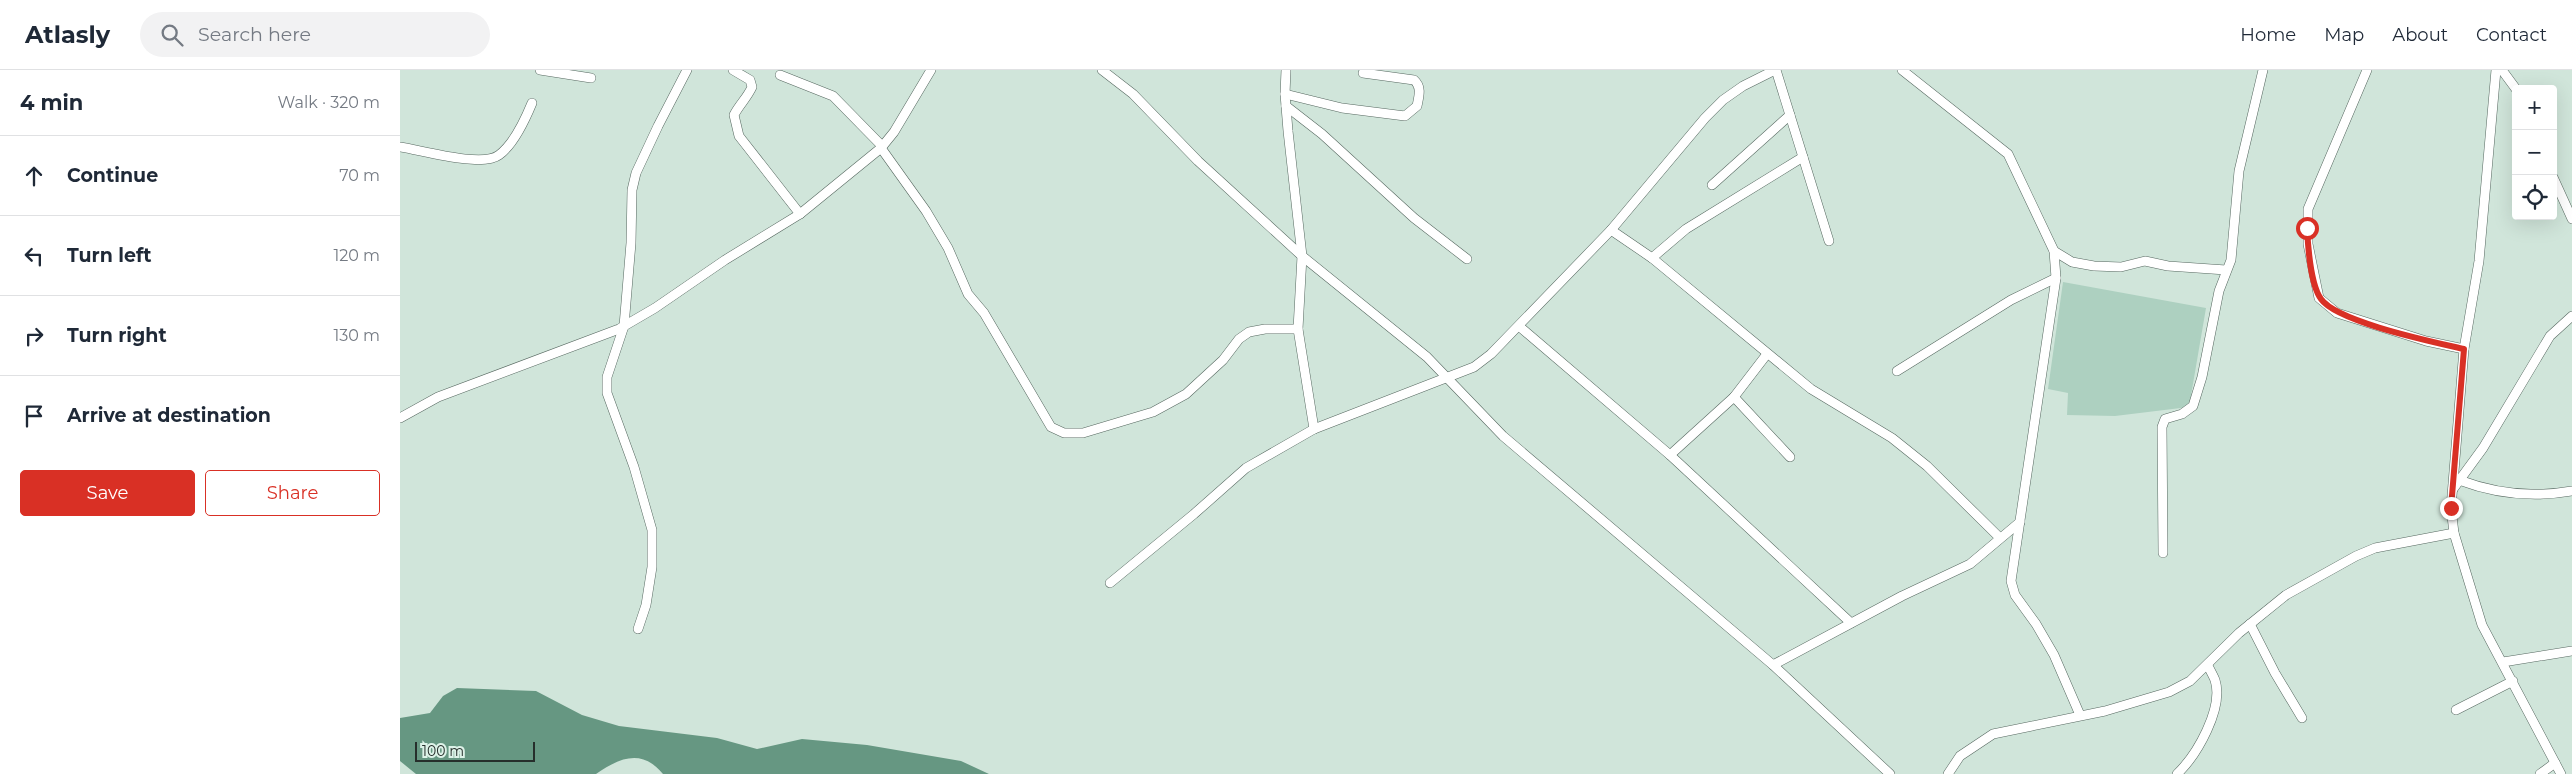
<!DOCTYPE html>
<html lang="en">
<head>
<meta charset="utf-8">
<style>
  :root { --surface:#fff; --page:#f2f2f3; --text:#1f2937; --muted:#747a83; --line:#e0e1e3; --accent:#d93025 }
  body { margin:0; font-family:Montserrat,sans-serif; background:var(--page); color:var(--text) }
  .controls { position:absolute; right:15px; top:15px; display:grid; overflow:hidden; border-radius:5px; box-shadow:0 5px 20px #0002 }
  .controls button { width:45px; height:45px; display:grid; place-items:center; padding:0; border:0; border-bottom:1px solid var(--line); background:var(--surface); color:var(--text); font:25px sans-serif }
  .scale { position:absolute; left:15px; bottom:12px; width:120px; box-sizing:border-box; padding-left:5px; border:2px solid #262e2b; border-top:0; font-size:14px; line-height:18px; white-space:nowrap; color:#262e2b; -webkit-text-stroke:4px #ddf2e8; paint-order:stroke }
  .stop { position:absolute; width:15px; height:15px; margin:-11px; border:4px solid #d93025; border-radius:50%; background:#fff }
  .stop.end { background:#d93025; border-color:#fff; box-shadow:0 1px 5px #0008 }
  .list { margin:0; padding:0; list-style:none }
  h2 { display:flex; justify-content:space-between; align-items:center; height:65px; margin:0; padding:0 20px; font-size:21px }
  h2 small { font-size:16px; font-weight:400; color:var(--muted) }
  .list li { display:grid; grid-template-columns:32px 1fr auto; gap:15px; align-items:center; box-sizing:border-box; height:80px; padding:0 20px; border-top:1px solid var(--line) }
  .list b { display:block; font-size:19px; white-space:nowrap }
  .list em { font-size:16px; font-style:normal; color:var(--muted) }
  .actions { display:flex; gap:10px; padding:15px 20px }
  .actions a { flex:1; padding:11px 0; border:1px solid var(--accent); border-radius:5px; text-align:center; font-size:18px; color:var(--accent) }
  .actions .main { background:var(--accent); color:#fff }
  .icon { flex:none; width:28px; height:28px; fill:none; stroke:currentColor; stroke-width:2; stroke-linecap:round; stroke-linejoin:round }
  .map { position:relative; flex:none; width:2172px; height:704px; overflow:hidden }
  header { display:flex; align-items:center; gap:30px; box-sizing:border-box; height:70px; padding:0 25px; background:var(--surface); border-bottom:1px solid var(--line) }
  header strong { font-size:24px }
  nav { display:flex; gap:28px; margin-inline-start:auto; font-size:18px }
  .search { width:350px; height:45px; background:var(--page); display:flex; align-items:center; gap:12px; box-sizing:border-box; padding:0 18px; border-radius:28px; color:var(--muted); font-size:19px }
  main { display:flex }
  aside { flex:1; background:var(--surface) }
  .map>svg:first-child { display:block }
  .green { fill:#add0c0 }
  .water { fill:#669782 }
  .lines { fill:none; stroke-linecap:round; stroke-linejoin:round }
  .street-casing { stroke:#566860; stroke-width:10 }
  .street { stroke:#fff; stroke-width:9 }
  .route { stroke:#d93025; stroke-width:6 }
</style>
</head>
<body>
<header>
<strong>Atlasly</strong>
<div class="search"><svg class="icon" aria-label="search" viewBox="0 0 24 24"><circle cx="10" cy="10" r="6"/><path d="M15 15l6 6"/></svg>Search here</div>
<nav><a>Home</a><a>Map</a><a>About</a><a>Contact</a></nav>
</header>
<main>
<aside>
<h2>4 min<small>Walk · 320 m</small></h2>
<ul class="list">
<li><svg class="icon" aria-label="ahead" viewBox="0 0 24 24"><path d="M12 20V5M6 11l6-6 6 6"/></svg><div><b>Continue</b></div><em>70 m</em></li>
<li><svg class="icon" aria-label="left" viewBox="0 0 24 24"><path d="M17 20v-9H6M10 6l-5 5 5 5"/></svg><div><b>Turn left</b></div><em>120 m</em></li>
<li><svg class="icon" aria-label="right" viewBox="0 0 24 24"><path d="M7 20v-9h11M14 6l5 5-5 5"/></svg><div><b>Turn right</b></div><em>130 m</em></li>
<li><svg class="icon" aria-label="arrive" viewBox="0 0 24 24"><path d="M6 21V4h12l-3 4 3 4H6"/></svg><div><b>Arrive at destination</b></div></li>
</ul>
<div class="actions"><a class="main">Save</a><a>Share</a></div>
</aside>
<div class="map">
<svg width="2172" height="704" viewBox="0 0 2172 704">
  <rect width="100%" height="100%" fill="#d0e5da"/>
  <path class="green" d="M1663 212 1806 238 1789 337 1715 346 1667 345 1668 323 1648 319Z"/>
  <path class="water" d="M57 618 136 621 182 645 219 656 317 668 357 679 402 669 467 675 561 691 589 704H263C242 678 219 688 196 704H16L0 691V648L30 643 43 626Z"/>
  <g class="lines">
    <g class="street-casing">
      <g id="street">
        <path d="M140 0 191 8"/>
        <path d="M333 0 350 10 352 17C347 28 339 35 334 45L339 66 400 144"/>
        <path d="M702 0 733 24 798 91 902 186 1027 287 1103 366 1373 595 1490 704"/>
        <path d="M886 0 885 24 888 61 902 186 898 259 914 359"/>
        <path d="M1376 0 1429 171"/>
        <path d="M1502 0 1608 84 1654 181 1656 208 1611 511 1615 525 1636 554 1654 585 1680 645"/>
        <path d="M1967 0 1908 139V174L1919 228 1937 243 2026 271 2064 279"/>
        <path d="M2096 0 2079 191 2064 279 2051 438 2054 463 2082 555 2161 704"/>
        <path d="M2102 0 2116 19"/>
        <path d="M380 5 433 26 482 76"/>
        <path d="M885 24 942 38 1005 46 1017 36C1019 26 1022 17 1014 10L963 3"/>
        <path d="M886 36 922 64 1014 148 1067 189"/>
        <path d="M0 77C21 80 82 98 99 85 114 74 125 50 132 33"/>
        <path d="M481 78 526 141 548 178 568 224 584 243 651 357 664 363H683L753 342 786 324 823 290 839 269 849 262 865 259H898"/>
        <path d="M2153 107 2172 149"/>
        <path d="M1312 115 1390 45"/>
        <path d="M1211 160 1252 188 1411 319 1492 368 1527 396 1599 467"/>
        <path d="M1654 181 1672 192 1694 196 1721 197 1745 191 1768 196 1826 200"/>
        <path d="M1252 188 1286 159 1403 87"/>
        <path d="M1120 257 1270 385 1451 553"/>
        <path d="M1497 301 1611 230 1656 208"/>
        <path d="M1334 327 1390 387"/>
        <path d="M0 348 38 327 219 259 255 238 325 190 400 144 481 78 494 62 531 0"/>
        <path d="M1270 385 1334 327 1367 284"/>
        <path d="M2059 410C2096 424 2133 428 2172 421"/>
        <path d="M2053 419 2083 378 2150 266 2172 246"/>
        <path d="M1763 483 1762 357 1765 349 1782 344 1793 336 1802 307 1819 221 1831 190 1839 101 1863 0"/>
        <path d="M710 513 794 444 846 398 914 359 1074 297 1091 284 1211 160 1305 48 1323 30 1343 16 1375 0"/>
        <path d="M1850 554 1875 603 1902 648"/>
        <path d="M238 559 246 535 252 497V460L234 397 207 323V307L224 256 231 173 232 120 236 103 258 56 287 0"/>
        <path d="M2103 592 2172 581"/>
        <path d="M1373 595 1502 526 1570 494 1620 452"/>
        <path d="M2056 640 2113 611"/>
        <path d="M1548 704 1560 686 1593 664 1705 641 1769 622 1790 611 1839 563 1886 525 1956 486 1975 478 2054 463"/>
        <path d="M1777 704C1797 685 1824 638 1815 610 1813 605 1810 600 1808 596"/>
        <path d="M2140 704 2155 693"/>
      </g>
    </g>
    <use href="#street" class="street"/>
  </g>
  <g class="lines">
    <path class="route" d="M1907 158C1908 176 1910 214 1921 229 1937 252 2034 272 2064 279L2051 438"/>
  </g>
</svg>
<div class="controls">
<button>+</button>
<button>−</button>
<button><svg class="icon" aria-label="locate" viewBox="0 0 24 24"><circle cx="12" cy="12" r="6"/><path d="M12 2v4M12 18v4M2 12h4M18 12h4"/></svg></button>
</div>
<div class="scale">100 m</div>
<div class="stop" style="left:1907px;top:158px"></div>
<div class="stop end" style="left:2051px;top:438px"></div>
</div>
</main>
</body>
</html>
